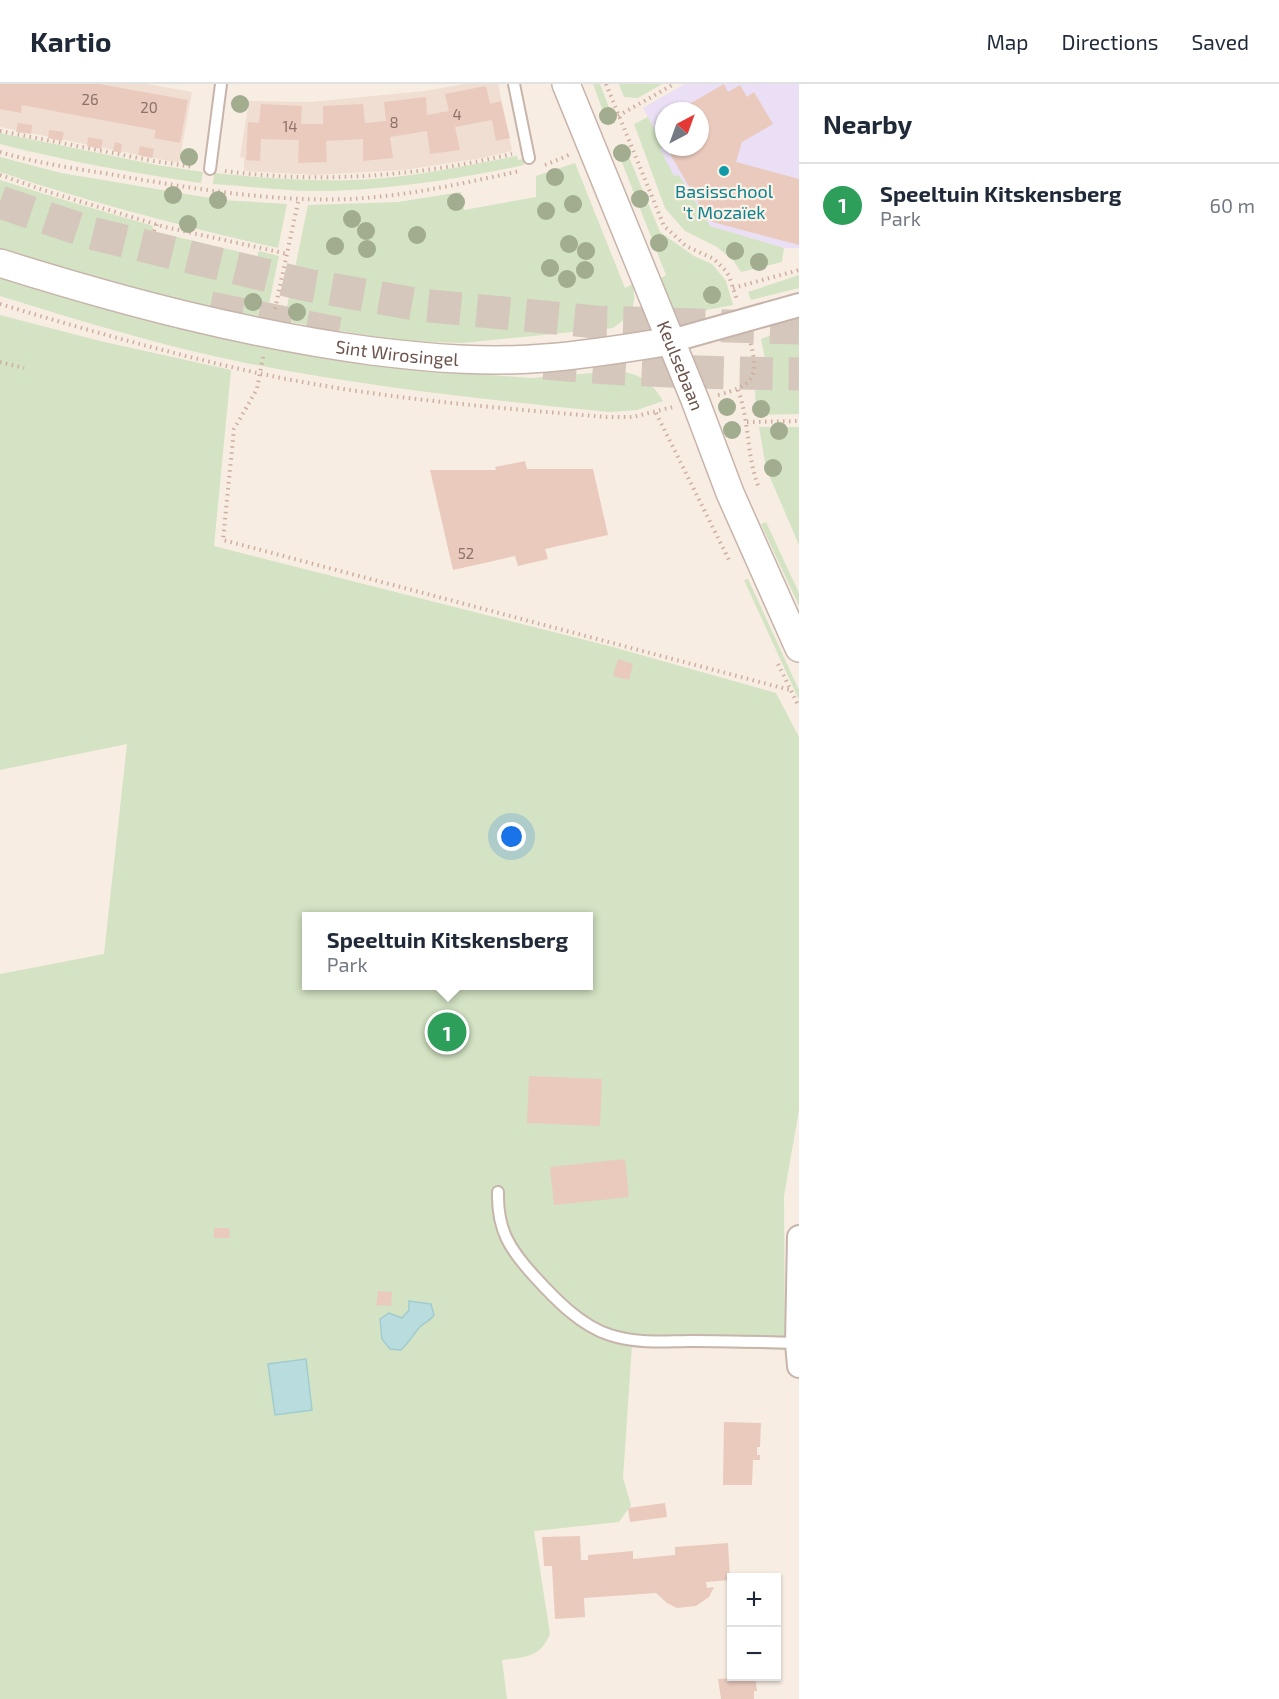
<!DOCTYPE html>
<html lang="en">
<head>
<meta charset="utf-8">
<style>
  :root { --surface:#fff; --page:#f2f2f3; --text:#1f2937; --muted:#747a83; --line:#e0e1e3; --accent:#0f766e }
  body { margin:0; font-family:"Exo 2",sans-serif; background:var(--page); color:var(--text) }
  .controls { position:absolute; right:18px; bottom:18px; display:grid; overflow:hidden; border-radius:0px; box-shadow:0 2px 4px #0004 }
  .controls button { width:54px; height:54px; display:grid; place-items:center; padding:0; border:0; border-bottom:2px solid var(--line); background:var(--surface); color:var(--text); font:30px sans-serif }
  .compass { position:absolute; left:655px; top:18px; width:54px; height:54px; border-radius:50%; background:var(--surface); box-shadow:0 2px 4px #0004; rotate:41deg }
  .you { position:absolute; left:512px; top:753px; width:21px; height:21px; margin:-15px; border:4px solid #fff; border-radius:50%; background:#1a73e8; box-shadow:0 0 0 9px #1a73e833 }
  .badge { display:grid; place-items:center; width:39px; height:39px; border-radius:50%; background:var(--accent); color:#fff; font-size:20px; font-weight:700 }
  .pin { position:absolute; translate:-50% -50%; border:3px solid #fff; box-shadow:0 2px 6px #0006 }
  .popup { position:absolute; left:302px; top:828px; width:291px; height:78px; box-sizing:border-box; display:grid; place-content:center; border-radius:0px; background:var(--surface); filter:drop-shadow(0 2px 4px #0005); font-size:20px; white-space:nowrap; color:var(--muted) }
  .popup b { font-size:22px; color:var(--text) }
  .popup::after { content:''; position:absolute; left:50%; top:100%; margin-left:-12px; border:12px solid transparent; border-top-color:var(--surface) }
  .list { margin:0; padding:0; list-style:none }
  h2 { display:flex; justify-content:space-between; align-items:center; height:78px; margin:0; padding:0 24px; font-size:26px }
  h2 small { font-size:20px; font-weight:400; color:var(--muted) }
  .list li { display:grid; grid-template-columns:39px 1fr auto; gap:18px; align-items:center; box-sizing:border-box; height:84px; padding:0 24px; border-top:2px solid var(--line) }
  .list b { display:block; font-size:22px; white-space:nowrap }
  .list p { margin:0; font-size:20px; white-space:nowrap; color:var(--muted) }
  .list em { font-size:20px; font-style:normal; color:var(--muted) }
  .map { position:relative; flex:none; width:799px; height:1615px; overflow:hidden }
  header { display:flex; align-items:center; gap:36px; box-sizing:border-box; height:84px; padding:0 30px; background:var(--surface); border-bottom:2px solid var(--line) }
  header strong { font-size:28px }
  nav { display:flex; gap:33px; margin-inline-start:auto; font-size:21px }
  main { display:flex }
  aside { flex:1; background:var(--surface) }
  .map>svg:first-child { display:block }
  .residential { fill:#efded1 }
  .education { fill:#eadff4; fill-rule:evenodd }
  .green { fill:#d3e3c3; fill-rule:evenodd }
  .water { fill:#b9ddde; stroke:#a1cccf; stroke-width:1.5 }
  .building { fill:#eacabd }
  .lines { fill:none; stroke-linecap:round; stroke-linejoin:round }
  .motorway-tunnel { stroke:#d5c7bc; stroke-width:33; stroke-dasharray:33 16; stroke-linecap:butt }
  .service-casing { stroke:#c7b4ab; stroke-width:14 }
  .minor-casing { stroke:#c7b4ab; stroke-width:26 }
  .tertiary-casing { stroke:#c7b4ab; stroke-width:30 }
  .path { stroke:#ceaea1; stroke-width:4; stroke-dasharray:1.5 4.5; stroke-linecap:butt }
  .service { stroke:#fff; stroke-width:10 }
  .minor { stroke:#fff; stroke-width:22 }
  .tertiary { stroke:#fff; stroke-width:27 }
  .tree { fill:#a2ac8e }
  .culture-dot { fill:#0f9aa8; stroke:#fcf1e7; stroke-width:2 }
  .labels { text-anchor:middle; dominant-baseline:central; stroke-width:4.5; stroke-linejoin:round; paint-order:stroke }
  .number-label { font-size:15px; fill:#8c7268 }
  .culture-label { font-size:18px; fill:#0d838f; stroke:#fcf1e7 }
  .street-label { font-size:18px; fill:#6c544c; stroke:#fcf1e7 }
</style>
</head>
<body>
<header>
<strong>Kartio</strong>
<nav><a>Map</a><a>Directions</a><a>Saved</a></nav>
</header>
<main>
<div class="map">
<svg width="799" height="1615" viewBox="0 0 799 1615">
  <rect width="100%" height="100%" fill="#f8ede2"/>
  <g class="residential">
    <path d="M0 0H147L192 8 179 79 0 43Z"/>
    <path d="M464 0H498L512 67 482 74 404 86 315 91 244 87V74L240 73 249 17 310 18 425 7Z"/>
  </g>
  <path class="education" d="M685 0H799V164H784L710 142 679 91 674 93 659 65 663 62 643 24ZM664 27H700V63H664Z"/>
  <g class="green">
    <path d="M593 0H600L615 39 608 41Z"/>
    <path d="M619 0H662L638 14 624 13Z"/>
    <path d="M648 33 663 63 660 65 674 92 679 91 710 142 784 164 782 178 741 188 733 176 717 163 685 147 665 124 634 40Z"/>
    <path d="M0 49 157 81 203 88 201 99C133 89 66 77 0 60Z"/>
    <path d="M624 61 660 148 694 172 712 180 726 197 733 221 691 229 671 223 657 197 666 191 616 63Z"/>
    <path d="M517 72 518 76 523 75 524 81C453 96 382 107 310 107 278 106 245 102 213 100L214 89C271 95 328 99 385 94 430 90 473 80 517 72Z"/>
    <path d="M0 73 61 89 222 116 287 120 278 164C184 143 92 119 0 88Z"/>
    <path d="M575 79 625 204 633 200C636 224 633 230 613 244L463 259 399 257 284 237 308 121 398 118 461 108 464 126 536 113V92Z"/>
    <path d="M0 96 54 113 153 142 152 147 257 172 259 167 279 172 266 234 131 205 0 166Z"/>
    <path d="M0 191 302 268 412 285 531 294 617 287C639 289 652 298 663 317L637 326 610 328C488 316 366 303 246 279 162 262 81 237 0 212Z"/>
    <path d="M799 191V204L751 216 748 208Z"/>
    <path d="M0 231 100 257 231 286 214 462 609 562 776 609 799 653V1026L784 1112 785 1266 632 1261 623 1394 631 1421 619 1438 534 1447 550 1550C540 1574 525 1573 502 1576L507 1615H0V890L104 870 127 660 0 686ZM306 832H588V902H306Z"/>
    <path d="M799 240V330L756 331 755 307 767 285 761 255Z"/>
    <path d="M759 343H799V461L766 384Z"/>
    <path d="M766 438 799 509V522L761 440Z"/>
    <path d="M748 495 799 606V616L744 496Z"/>
  </g>
  <g class="water">
    <path d="M409 1217 431 1220 434 1231C430 1237 422 1240 418 1245 412 1253 408 1259 401 1266L390 1265 382 1255 380 1235 389 1229 402 1234 409 1226Z"/>
    <path d="M306 1275 312 1326 275 1331 268 1280Z"/>
  </g>
  <g class="building">
    <path d="M0 0H99L188 16 180 59 154 54 156 46 80 32 22 21 21 29 0 25Z"/>
    <path d="M724 0 728 8 740 1 747 13 754 8 773 40 742 58 736 78 799 95V161L709 137 666 63H700V27H677Z"/>
    <path d="M486 2 490 20 501 17 510 54 496 57 492 36 455 43 460 66 430 70 427 47 390 53 393 74 363 77V55L326 57 327 78 298 79 299 56 261 55 260 77 246 76 248 38 259 39 261 20 302 22 301 40H323V22L363 20 365 39 386 37 384 18 426 13 427 31 449 27 445 10Z"/>
    <path d="M18 39 32 41 31 50 16 48Z"/>
    <path d="M49 46 64 48 62 57 48 54Z"/>
    <path d="M88 53 103 56 101 65 87 62Z"/>
    <path d="M115 58 122 60 121 69 113 67Z"/>
    <path d="M140 62 154 65 152 74 138 71Z"/>
    <path d="M525 377 527 385H593L608 451 545 465 548 475 518 482 515 472 453 486 430 386H496L495 383Z"/>
    <path d="M618 575 633 580 629 596 613 592Z"/>
    <path d="M529 992 602 995 600 1042 527 1039Z"/>
    <path d="M625 1075 629 1113 554 1121 550 1083Z"/>
    <path d="M214 1144H229L230 1154H214Z"/>
    <path d="M378 1207 392 1208 391 1222 376 1221Z"/>
    <path d="M724 1338 761 1339 760 1363H757V1371H760V1376H753L752 1401H723Z"/>
    <path d="M665 1419 667 1433 630 1438 628 1424Z"/>
    <path d="M580 1452 581 1476H588V1471L633 1467V1475L675 1471V1463L728 1459 730 1496 706 1498 707 1504 714 1503 709 1513 696 1522 677 1524 667 1519 656 1509 584 1514 585 1533 555 1535 552 1482H544L542 1453Z"/>
    <path d="M733 1594 755 1593 757 1607H754V1615H721L718 1595Z"/>
  </g>
  <g class="lines">
    <g class="motorway-tunnel">
      <path d="M0 118 91 149 202 176 307 201 420 221 596 238 799 244"/>
      <path d="M210 224 342 250"/>
      <path d="M544 279C629 287 714 289 799 290"/>
    </g>
    <g class="service-casing">
      <g id="service">
        <path d="M514 0 529 74"/>
        <path d="M210 85 221 0"/>
        <path d="M498 1108C497 1146 510 1166 535 1193 555 1215 581 1242 610 1251 638 1260 664 1257 692 1257 727 1257 762 1258 797 1259"/>
      </g>
    </g>
    <g class="minor-casing">
      <g id="minor">
        <path d="M671 257 799 221"/>
        <path d="M799 1153 797 1259 799 1282"/>
      </g>
    </g>
    <g class="tertiary-casing">
      <g id="tertiary">
        <path id="s1" d="M566 0 695 316 730 409 799 564"/>
        <path id="s2" d="M0 179C121 217 245 250 372 267 429 274 487 279 545 274 587 271 629 264 671 257"/>
      </g>
    </g>
    <g class="path">
      <path d="M606 0 664 142 686 162 714 175 725 186 729 192 737 216"/>
      <path d="M618 32 674 0"/>
      <path d="M0 47 154 77 194 83"/>
      <path d="M0 68C39 80 81 85 120 92 196 105 273 118 350 115 408 112 464 99 520 87"/>
      <path d="M545 81 569 71"/>
      <path d="M225 87C321 100 418 92 512 70"/>
      <path d="M0 91 49 108 165 143 288 170"/>
      <path d="M154 147 157 140"/>
      <path d="M733 204 799 186"/>
      <path d="M0 220C93 248 186 274 281 294 388 315 497 324 606 333H633L673 323"/>
      <path d="M275 225 299 114"/>
      <path d="M263 273 257 305 234 345 223 456 790 606"/>
      <path d="M0 278 24 284"/>
      <path d="M738 306C750 338 746 372 759 404"/>
      <path d="M718 311C753 302 760 293 750 257"/>
      <path d="M656 329 729 476"/>
      <path d="M747 338 799 337"/>
      <path d="M778 580 799 623"/>
    </g>
    <use href="#service" class="service"/>
    <use href="#minor" class="minor"/>
    <use href="#tertiary" class="tertiary"/>
  </g>
  <g class="tree">
    <circle cx="240" cy="20" r="9"/>
    <circle cx="608" cy="32" r="9"/>
    <circle cx="622" cy="69" r="9"/>
    <circle cx="189" cy="73" r="9"/>
    <circle cx="555" cy="93" r="9"/>
    <circle cx="173" cy="111" r="9"/>
    <circle cx="640" cy="115" r="9"/>
    <circle cx="218" cy="116" r="9"/>
    <circle cx="456" cy="118" r="9"/>
    <circle cx="573" cy="120" r="9"/>
    <circle cx="546" cy="127" r="9"/>
    <circle cx="352" cy="135" r="9"/>
    <circle cx="188" cy="140" r="9"/>
    <circle cx="366" cy="147" r="9"/>
    <circle cx="417" cy="151" r="9"/>
    <circle cx="659" cy="159" r="9"/>
    <circle cx="569" cy="160" r="9"/>
    <circle cx="335" cy="162" r="9"/>
    <circle cx="367" cy="165" r="9"/>
    <circle cx="586" cy="167" r="9"/>
    <circle cx="735" cy="167" r="9"/>
    <circle cx="759" cy="178" r="9"/>
    <circle cx="550" cy="184" r="9"/>
    <circle cx="585" cy="186" r="9"/>
    <circle cx="567" cy="195" r="9"/>
    <circle cx="712" cy="211" r="9"/>
    <circle cx="253" cy="218" r="9"/>
    <circle cx="297" cy="228" r="9"/>
    <circle cx="727" cy="323" r="9"/>
    <circle cx="761" cy="325" r="9"/>
    <circle cx="732" cy="346" r="9"/>
    <circle cx="779" cy="347" r="9"/>
    <circle cx="773" cy="384" r="9"/>
  </g>
  <circle class="culture-dot" cx="724" cy="87" r="6"/>
  <g class="labels">
    <g class="number-label">
      <text x="90" y="15">26</text>
      <text x="149" y="23">20</text>
      <text x="457" y="30">4</text>
      <text x="394" y="38">8</text>
      <text x="290" y="42">14</text>
      <text x="466" y="469">52</text>
    </g>
    <g class="culture-label">
      <text x="724" y="107">Basisschool<tspan x="724" dy="21">'t Mozaïek</tspan></text>
    </g>
    <g class="street-label">
      <text stroke="none"><textPath href="#s2" startOffset="408">Sint Wirosingel</textPath></text>
      <text stroke="none"><textPath href="#s1" startOffset="304">Keulsebaan</textPath></text>
    </g>
  </g>
</svg>
<div class="controls">
<button>+</button>
<button>−</button>
</div>
<svg class="compass" viewBox="-18 -18 36 36"><path d="M0-13l5 13h-10z" fill="#e53935"/><path d="M0 13l5-13h-10z" fill="#747a83"/></svg>
<div class="you"></div>
<div class="pin badge" style="left:447px;top:948px;background:#2e9e5b">1</div>
<div class="popup"><b>Speeltuin Kitskensberg</b>Park</div>
</div>
<aside>
<h2>Nearby<small></small></h2>
<ul class="list">
<li><span class="badge" style="background:#2e9e5b">1</span><div><b>Speeltuin Kitskensberg</b><p>Park</p></div><em>60 m</em></li>
</ul>
</aside>
</main>
</body>
</html>
